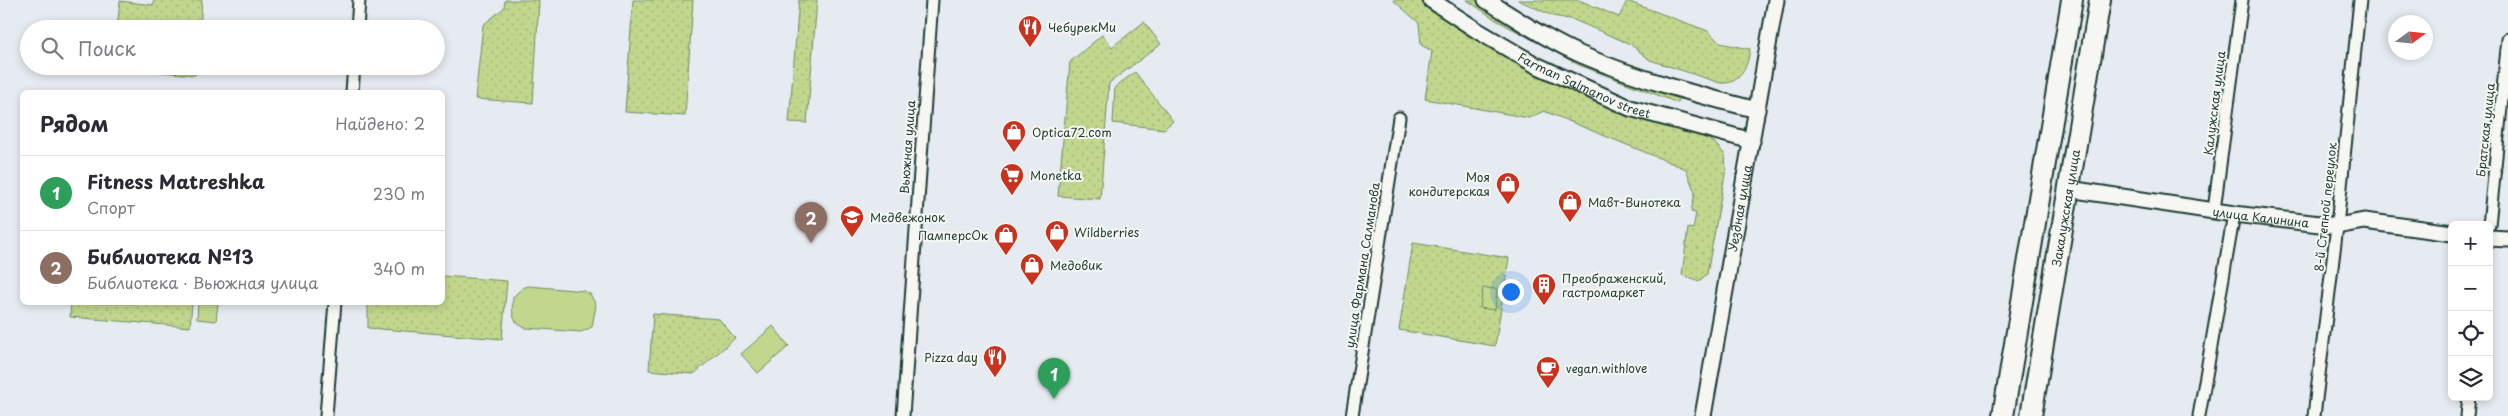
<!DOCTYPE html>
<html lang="ru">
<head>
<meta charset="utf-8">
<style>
  :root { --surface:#fff; --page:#f7f7f7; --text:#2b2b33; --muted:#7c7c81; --line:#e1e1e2; --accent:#111827 }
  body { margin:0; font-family:"Playpen Sans",sans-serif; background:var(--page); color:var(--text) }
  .controls { position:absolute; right:15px; bottom:15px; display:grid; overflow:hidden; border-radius:8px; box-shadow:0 2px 8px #0003 }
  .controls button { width:45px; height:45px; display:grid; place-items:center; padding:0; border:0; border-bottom:1px solid var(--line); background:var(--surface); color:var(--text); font:25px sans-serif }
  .compass { position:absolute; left:2388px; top:15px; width:45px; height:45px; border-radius:50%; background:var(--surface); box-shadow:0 2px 8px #0003; rotate:75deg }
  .you { position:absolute; left:1510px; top:291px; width:18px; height:18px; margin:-12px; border:4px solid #fff; border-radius:50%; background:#1a73e8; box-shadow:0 0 0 8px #1a73e833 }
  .badge { display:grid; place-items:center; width:32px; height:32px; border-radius:50%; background:var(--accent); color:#fff; font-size:16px; font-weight:700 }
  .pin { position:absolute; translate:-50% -41px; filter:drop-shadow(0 1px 2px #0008) }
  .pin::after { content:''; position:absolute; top:26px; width:18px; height:15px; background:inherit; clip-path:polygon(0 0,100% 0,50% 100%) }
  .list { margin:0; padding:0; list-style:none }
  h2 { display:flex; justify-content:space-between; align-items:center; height:65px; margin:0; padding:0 20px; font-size:21px }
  h2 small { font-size:16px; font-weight:400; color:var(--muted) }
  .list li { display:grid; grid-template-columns:32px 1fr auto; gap:15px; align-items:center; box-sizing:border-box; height:75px; padding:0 20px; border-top:1px solid var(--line) }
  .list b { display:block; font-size:19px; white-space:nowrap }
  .list p { margin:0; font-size:16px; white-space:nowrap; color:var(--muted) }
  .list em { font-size:16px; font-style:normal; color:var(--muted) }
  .icon { flex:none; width:28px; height:28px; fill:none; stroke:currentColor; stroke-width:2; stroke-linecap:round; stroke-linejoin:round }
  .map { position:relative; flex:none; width:2508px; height:416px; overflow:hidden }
  .search { position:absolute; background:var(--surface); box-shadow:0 2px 8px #0003; left:20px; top:20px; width:425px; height:55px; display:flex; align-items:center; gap:12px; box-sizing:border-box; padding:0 18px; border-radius:28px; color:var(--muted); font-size:19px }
  .panel { position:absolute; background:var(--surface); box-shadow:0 2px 8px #0003; left:20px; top:90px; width:425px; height:215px; border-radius:8px }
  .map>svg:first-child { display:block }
  .grass { fill:url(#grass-dots); stroke:#708a60 }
  .pitch { fill:#c0d78d; stroke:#708a60 }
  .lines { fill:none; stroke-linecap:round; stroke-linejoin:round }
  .street-casing { stroke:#1f3d34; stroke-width:15 }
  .secondary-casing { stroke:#1f3d34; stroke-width:19 }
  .highway-casing { stroke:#1f3d34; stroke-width:24 }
  .street { stroke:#f6f6f2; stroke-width:11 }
  .secondary { stroke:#f6f6f2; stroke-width:15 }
  .highway { stroke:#f6f6f2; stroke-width:20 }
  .labels { text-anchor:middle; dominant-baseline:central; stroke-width:4; stroke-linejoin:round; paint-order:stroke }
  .poi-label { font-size:12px; fill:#1f3d34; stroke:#f6f6f2; text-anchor:start }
  .street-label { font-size:12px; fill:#1f3d34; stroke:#f6f6f2 }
</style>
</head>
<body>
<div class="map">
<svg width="2508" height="416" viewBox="0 0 2508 416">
  <defs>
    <pattern id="grass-dots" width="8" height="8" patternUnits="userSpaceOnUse" patternTransform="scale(1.25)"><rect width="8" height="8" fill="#c0d78d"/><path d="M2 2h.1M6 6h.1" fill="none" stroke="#a5b97a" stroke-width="1.8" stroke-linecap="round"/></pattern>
  </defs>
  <rect width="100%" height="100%" fill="#e6ebf1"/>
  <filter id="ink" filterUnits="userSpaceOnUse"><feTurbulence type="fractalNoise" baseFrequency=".02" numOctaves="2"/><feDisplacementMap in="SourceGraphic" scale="10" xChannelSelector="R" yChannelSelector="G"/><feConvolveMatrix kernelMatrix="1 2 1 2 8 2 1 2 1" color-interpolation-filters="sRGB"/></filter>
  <g filter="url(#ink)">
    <g class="grass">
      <path d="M154 0H202L200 29H117L120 1 153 5Z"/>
      <path d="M505 0H539L533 103 475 99 483 25 504 8Z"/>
      <path d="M633 0H693L685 116 625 112Z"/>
      <path d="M799 0H817L807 123 789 122Z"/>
      <path d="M1393 0H1420L1499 49 1714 142 1725 155 1726 169 1707 274 1699 281 1682 275 1688 228 1693 229 1696 213 1691 212 1695 193 1686 169 1544 111 1529 118 1425 99 1432 51 1421 45 1419 23Z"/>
      <path d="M1467 0H1478L1498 14 1680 96 1678 103 1579 65 1496 20Z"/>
      <path d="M1518 0H1579L1619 17 1627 1 1708 31 1720 43 1750 49C1748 66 1741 85 1720 83L1650 60 1630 44 1574 20 1553 16Z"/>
      <path d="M1144 22 1161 44 1109 83 1100 199 1058 196 1070 62 1102 35 1112 47Z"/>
      <path d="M160 66H196L195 75 160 72Z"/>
      <path d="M1135 72 1173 121 1164 129 1113 123 1115 87Z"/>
      <path d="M1413 243 1509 258 1495 346 1399 330Z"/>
      <path d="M443 276 507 281 502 339 368 328V303L442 302Z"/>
      <path d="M71 303H192L190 327 70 317Z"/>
      <path d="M653 314 719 319 735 338 694 374 649 370Z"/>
    </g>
    <g class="pitch">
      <path d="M529 286 584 291 590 294 596 305 592 327 581 332 526 328C510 322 512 311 513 297L522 288Z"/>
      <path d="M1483 288 1497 289 1495 310 1480 308Z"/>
      <path d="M198 303H218L216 321 197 319Z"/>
      <path d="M773 326 789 346 758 373 741 354Z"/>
    </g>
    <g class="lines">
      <g class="street-casing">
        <g id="street">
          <path d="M357 29 359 0"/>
          <path d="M352 92 354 66"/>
          <path d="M2214 210 2242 0"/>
          <path d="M2489 225 2508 39"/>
          <path d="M326 416 335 302"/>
          <path d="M903 416 932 0"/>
          <path d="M1352 416 1399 118"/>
          <path d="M2199 416 2234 214"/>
          <path d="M2314 416 2337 226 2360 0"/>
          <path d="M2467 416 2469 397"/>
        </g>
      </g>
      <g class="secondary-casing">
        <g id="secondary">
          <path id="s1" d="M1431 0 1478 31 1536 65 1630 108 1752 141"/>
          <path d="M1486 0C1517 19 1549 41 1582 55 1638 79 1698 95 1757 110"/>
          <path id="s2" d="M2069 189 2234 214 2337 226 2364 221 2452 233"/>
          <path d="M2489 238 2508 239"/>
          <path id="s3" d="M1703 416 1776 0"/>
        </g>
      </g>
      <g class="highway-casing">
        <g id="highway">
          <path d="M2003 416 2072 0"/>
          <path id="s4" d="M2031 416 2100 0"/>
        </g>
      </g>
      <use href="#street" class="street"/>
      <use href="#secondary" class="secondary"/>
      <use href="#highway" class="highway"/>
    </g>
  </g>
  <defs>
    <g id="restaurant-pin" transform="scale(1.25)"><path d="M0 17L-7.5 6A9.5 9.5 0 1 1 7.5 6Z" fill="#c8321e" stroke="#f6f6f2"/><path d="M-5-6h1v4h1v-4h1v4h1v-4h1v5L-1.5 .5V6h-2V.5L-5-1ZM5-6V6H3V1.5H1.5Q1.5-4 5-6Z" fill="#fff"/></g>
    <g id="shop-pin" transform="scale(1.25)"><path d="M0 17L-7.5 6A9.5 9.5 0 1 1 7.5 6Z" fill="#c8321e" stroke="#f6f6f2"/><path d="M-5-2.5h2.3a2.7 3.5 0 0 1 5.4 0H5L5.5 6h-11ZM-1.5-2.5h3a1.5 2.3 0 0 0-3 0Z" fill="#fff"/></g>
    <g id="supermarket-pin" transform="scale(1.25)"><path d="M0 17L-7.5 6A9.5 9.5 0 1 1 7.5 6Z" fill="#c8321e" stroke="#f6f6f2"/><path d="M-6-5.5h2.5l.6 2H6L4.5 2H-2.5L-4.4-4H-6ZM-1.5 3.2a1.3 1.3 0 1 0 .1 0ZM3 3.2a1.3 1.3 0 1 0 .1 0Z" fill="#fff"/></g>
    <g id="school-pin" transform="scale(1.25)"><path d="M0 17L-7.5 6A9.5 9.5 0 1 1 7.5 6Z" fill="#c8321e" stroke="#f6f6f2"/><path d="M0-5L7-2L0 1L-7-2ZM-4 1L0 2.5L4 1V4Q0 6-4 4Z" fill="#fff"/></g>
    <g id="building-pin" transform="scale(1.25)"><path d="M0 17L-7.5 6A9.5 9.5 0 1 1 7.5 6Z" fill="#c8321e" stroke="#f6f6f2"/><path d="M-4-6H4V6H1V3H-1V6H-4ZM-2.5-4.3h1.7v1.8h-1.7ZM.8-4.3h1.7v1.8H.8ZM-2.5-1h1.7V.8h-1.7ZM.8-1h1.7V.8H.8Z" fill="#fff"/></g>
    <g id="cafe-pin" transform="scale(1.25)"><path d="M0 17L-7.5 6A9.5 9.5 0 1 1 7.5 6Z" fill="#c8321e" stroke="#f6f6f2"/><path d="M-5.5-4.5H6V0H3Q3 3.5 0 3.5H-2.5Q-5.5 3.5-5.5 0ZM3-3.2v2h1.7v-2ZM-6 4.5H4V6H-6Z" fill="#fff"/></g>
  </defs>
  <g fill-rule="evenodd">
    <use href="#restaurant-pin" x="1030" y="27"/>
    <use href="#shop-pin" x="1014" y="132"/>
    <use href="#supermarket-pin" x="1012" y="175"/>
    <use href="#shop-pin" x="1508" y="184"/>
    <use href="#shop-pin" x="1570" y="202"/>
    <use href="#school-pin" x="852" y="217"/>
    <use href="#shop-pin" x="1057" y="232"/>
    <use href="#shop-pin" x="1006" y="235"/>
    <use href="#shop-pin" x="1032" y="265"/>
    <use href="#building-pin" x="1544" y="285"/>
    <use href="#restaurant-pin" x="995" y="357"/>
    <use href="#cafe-pin" x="1548" y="368"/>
  </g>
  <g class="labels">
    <g class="poi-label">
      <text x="1048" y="27">ЧебурекМи</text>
      <text x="1032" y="132">Optica72.com</text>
      <text x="1030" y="175">Monetka</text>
      <text x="1490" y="177" text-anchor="end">Моя<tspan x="1490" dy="14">кондитерская</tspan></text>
      <text x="1588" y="202">Мавт-Винотека</text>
      <text x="870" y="217">Медвежонок</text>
      <text x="1074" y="232">Wildberries</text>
      <text x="988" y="235" text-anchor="end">ПамперсОк</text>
      <text x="1050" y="265">Медовик</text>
      <text x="1562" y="278">Преображенский,<tspan x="1562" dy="14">гастромаркет</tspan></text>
      <text x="978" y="357" text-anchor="end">Pizza day</text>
      <text x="1566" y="368">vegan.withlove</text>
    </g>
    <g class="street-label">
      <text stroke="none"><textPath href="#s1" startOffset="176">Farman Salmanov street</textPath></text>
      <text transform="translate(2214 103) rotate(-83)">Калужская улица</text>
      <text transform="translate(2485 130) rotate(-84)">Братская улица</text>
      <text transform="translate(907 147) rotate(-86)">Вьюжная улица</text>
      <text transform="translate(2325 207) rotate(-84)">8-й Степной переулок</text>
      <text stroke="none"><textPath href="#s3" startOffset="211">Уездная улица</textPath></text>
      <text stroke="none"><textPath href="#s4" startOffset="211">Закалужская улица</textPath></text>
      <text stroke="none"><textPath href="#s2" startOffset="194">улица Калинина</textPath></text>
      <text transform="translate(1362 265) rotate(-81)">улица Фармана Салманова</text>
    </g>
  </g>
</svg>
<div class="controls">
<button>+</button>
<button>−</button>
<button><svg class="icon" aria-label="locate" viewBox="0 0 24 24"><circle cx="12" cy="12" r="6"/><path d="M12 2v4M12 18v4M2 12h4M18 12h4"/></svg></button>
<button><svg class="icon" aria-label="layers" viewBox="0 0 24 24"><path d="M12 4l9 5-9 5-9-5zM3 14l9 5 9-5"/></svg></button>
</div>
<svg class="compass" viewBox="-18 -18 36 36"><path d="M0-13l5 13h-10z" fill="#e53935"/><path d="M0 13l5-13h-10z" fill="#7c7c81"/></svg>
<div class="you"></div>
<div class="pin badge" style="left:1054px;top:399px;background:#2e9e5b">1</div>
<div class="pin badge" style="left:811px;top:243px;background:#8d6e63">2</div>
<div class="search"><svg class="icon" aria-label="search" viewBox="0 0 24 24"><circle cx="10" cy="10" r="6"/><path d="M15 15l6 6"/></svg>Поиск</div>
<section class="panel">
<h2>Рядом<small>Найдено: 2</small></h2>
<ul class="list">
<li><span class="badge" style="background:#2e9e5b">1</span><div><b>Fitness Matreshka</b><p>Спорт</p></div><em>230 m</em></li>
<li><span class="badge" style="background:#8d6e63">2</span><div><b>Библиотека №13</b><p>Библиотека · Вьюжная улица</p></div><em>340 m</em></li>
</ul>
</section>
</div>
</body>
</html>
